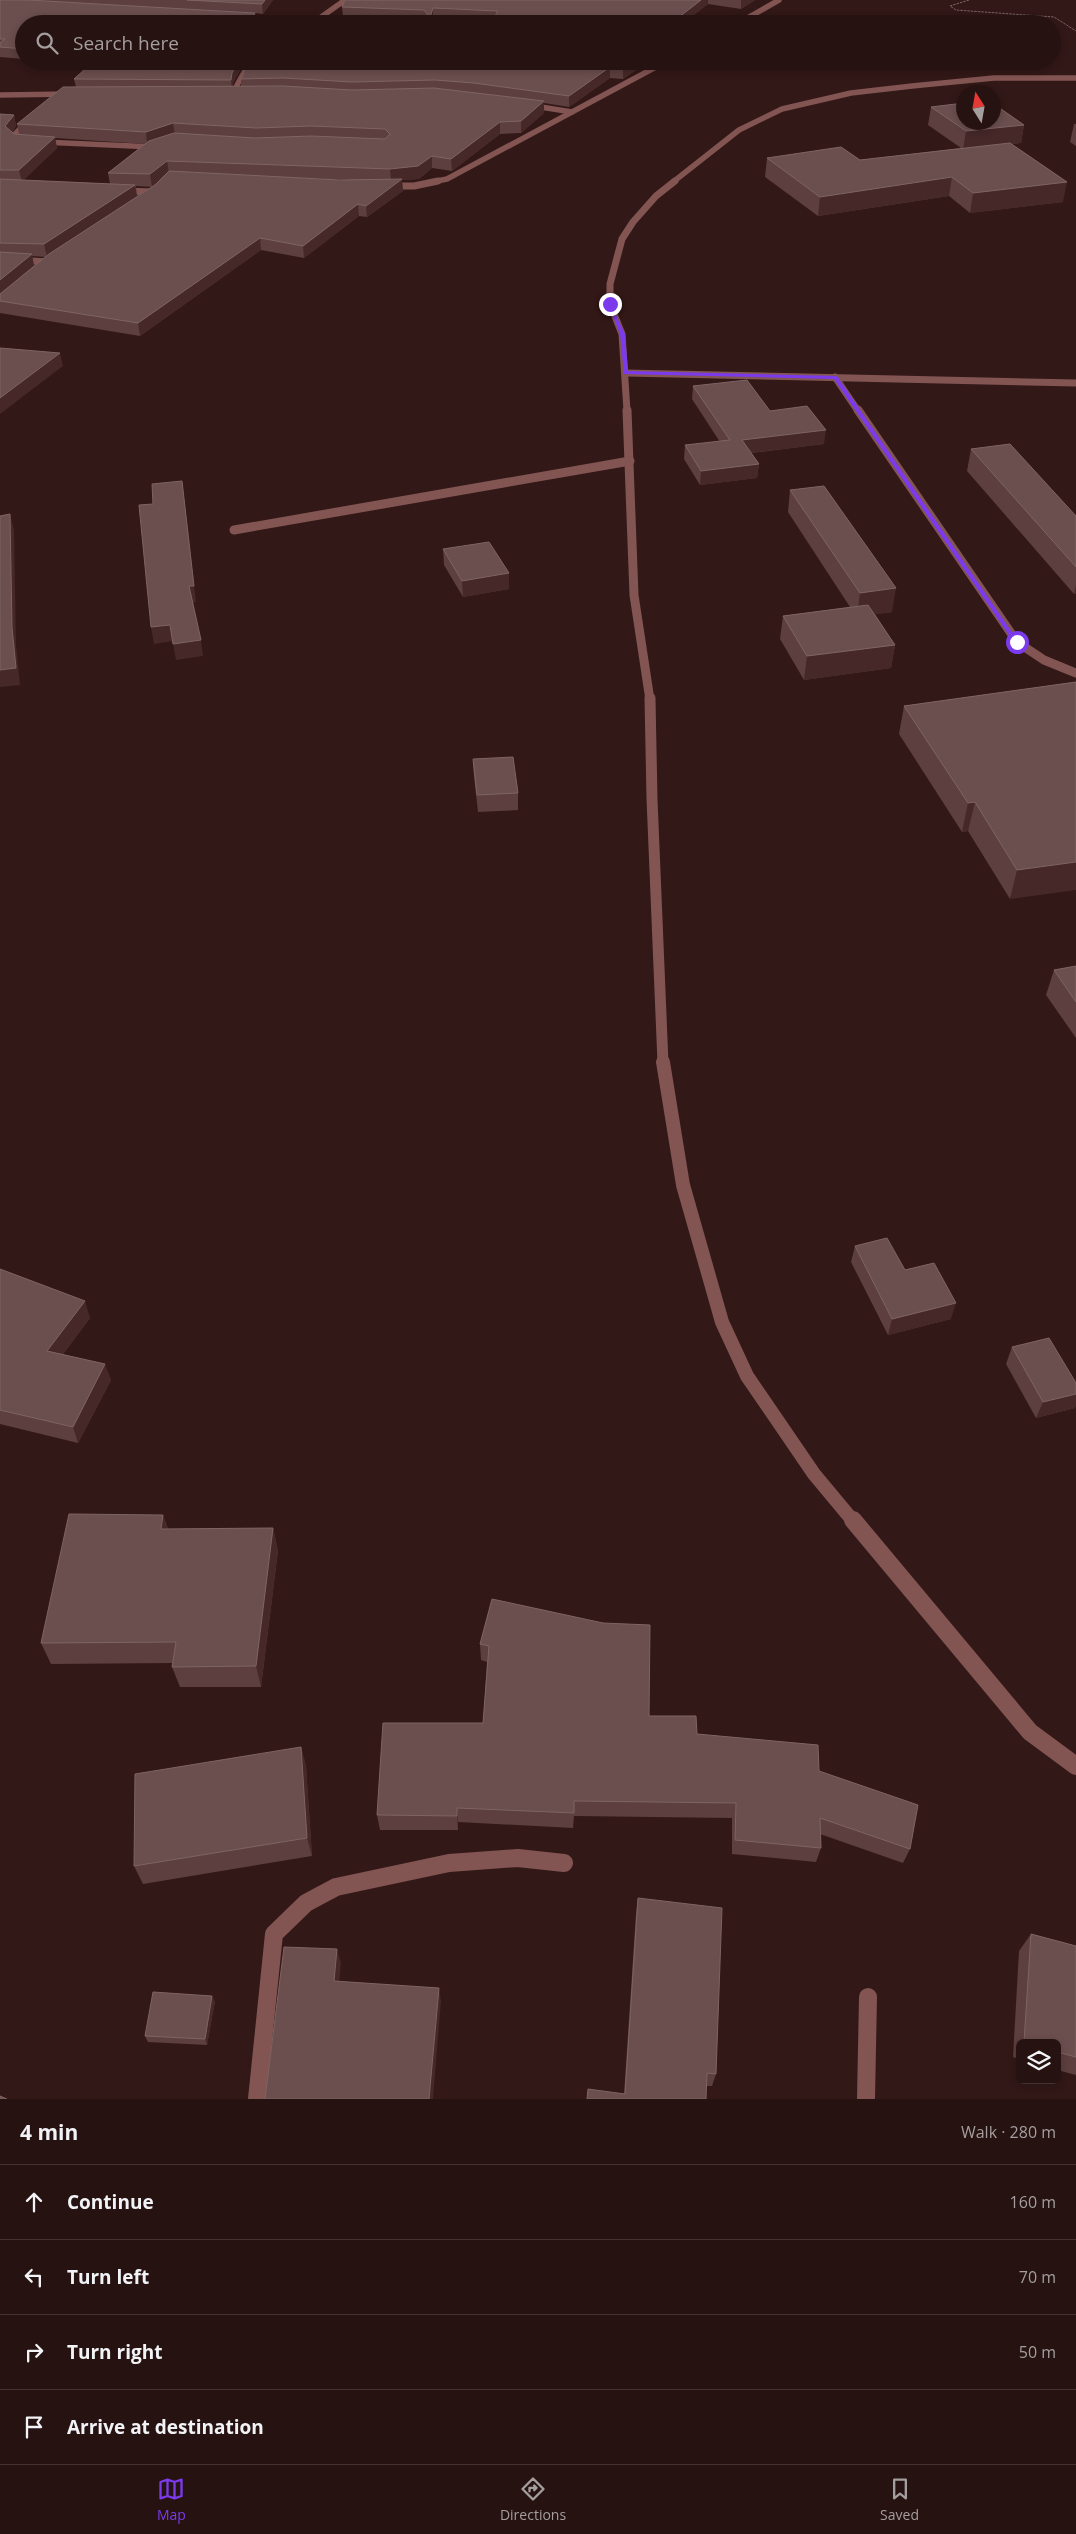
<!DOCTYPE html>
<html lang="en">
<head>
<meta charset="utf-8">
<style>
  :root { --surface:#261211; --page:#2e1b1a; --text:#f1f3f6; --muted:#a49e9f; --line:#423231; --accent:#7c3aed }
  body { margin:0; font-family:"Open Sans",sans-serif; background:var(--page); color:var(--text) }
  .controls { position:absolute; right:15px; bottom:15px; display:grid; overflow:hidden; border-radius:8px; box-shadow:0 2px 8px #0003 }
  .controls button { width:45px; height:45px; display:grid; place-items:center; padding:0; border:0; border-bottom:1px solid var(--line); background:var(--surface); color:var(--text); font:25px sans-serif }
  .compass { position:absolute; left:956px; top:85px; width:45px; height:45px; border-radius:50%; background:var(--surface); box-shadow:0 2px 8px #0003; rotate:349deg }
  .stop { position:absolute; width:15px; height:15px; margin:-11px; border:4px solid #7c3aed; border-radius:50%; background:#fff }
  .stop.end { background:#7c3aed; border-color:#fff; box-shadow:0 1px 5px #0008 }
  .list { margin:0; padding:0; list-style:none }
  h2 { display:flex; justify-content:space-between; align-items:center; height:65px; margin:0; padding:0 20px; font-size:21px }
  h2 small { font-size:16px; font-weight:400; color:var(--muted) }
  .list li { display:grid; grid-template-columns:32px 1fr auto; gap:15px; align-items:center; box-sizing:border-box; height:75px; padding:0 20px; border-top:1px solid var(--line) }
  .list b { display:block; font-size:19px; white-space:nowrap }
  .list em { font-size:16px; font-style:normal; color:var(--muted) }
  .icon { flex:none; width:28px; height:28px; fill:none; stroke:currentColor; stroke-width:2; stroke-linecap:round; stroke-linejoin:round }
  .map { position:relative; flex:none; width:1076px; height:2099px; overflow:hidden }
  .search { position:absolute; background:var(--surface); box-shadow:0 2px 8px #0003; left:15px; right:15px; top:15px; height:55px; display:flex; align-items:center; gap:12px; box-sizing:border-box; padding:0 18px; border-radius:28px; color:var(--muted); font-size:19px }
  .sheet { height:365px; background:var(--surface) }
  nav { display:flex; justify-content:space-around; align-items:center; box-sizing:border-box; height:70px; border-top:1px solid var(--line); background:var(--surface); font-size:14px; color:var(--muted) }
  nav a { display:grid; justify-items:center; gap:2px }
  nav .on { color:var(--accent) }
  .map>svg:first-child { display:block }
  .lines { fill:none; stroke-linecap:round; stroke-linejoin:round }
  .path { stroke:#7d6665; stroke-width:1; stroke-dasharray:2.5 1; stroke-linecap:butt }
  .lane-far5 { stroke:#825452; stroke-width:5.5 }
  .lane-far4 { stroke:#825452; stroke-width:7 }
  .lane-far3 { stroke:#825452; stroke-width:9 }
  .lane-far2 { stroke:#825452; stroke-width:11 }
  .lane-far1 { stroke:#825452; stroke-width:14 }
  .lane { stroke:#825452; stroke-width:18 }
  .street-far2 { stroke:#825452; stroke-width:5.5 }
  .street-far1 { stroke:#825452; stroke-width:7 }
  .street { stroke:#825452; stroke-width:18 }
  .wall { fill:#5c3f3e; fill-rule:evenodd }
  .shaded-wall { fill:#452827 }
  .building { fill:#6b4f4e; stroke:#7f6464 }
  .route { fill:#7c3aed }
</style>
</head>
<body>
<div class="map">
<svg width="1076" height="2099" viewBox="0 0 1076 2099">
  <rect width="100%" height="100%" fill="#321817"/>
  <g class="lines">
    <path class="path" d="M969 0 950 6 956 10 1054 17 1076 31"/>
    <path class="lane-far5" d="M673 182 739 130 782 109 851 93 912 86 994 78H1076"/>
    <g class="lane-far4">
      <path d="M626 373 1076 383"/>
      <path d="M835 377 858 411"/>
      <path d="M627 411 622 334 610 304V284L622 239 633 222 656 196 675 181"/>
    </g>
    <g class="lane-far3">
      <path d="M627 410 634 595 650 700"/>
      <path d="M858 410 1017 642 1044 660 1076 673"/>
      <path d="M234 530 630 461"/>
    </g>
    <path class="lane-far2" d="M650 698 652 799 663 1063"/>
    <path class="lane-far1" d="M663 1062 683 1185 722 1322 747 1376 814 1474 854 1522"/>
    <path class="lane" d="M853 1520 1030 1732 1076 1766"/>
    <g class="street-far2">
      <path d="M240 18 354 22"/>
      <path d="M317 20 345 0"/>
      <path d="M737 24 779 0"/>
      <path d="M0 95 71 94"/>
      <path d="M237 95V85L247 67 253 65"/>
      <path d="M528 105 572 112"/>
      <path d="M30 119 12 137 19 141 155 147"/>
      <path d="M432 182 447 179 667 61"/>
    </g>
    <g class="street-far1">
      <path d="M387 186H414L438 181"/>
      <path d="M121 191 154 192"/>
      <path d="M0 259 48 262"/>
    </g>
    <g class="street">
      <path d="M257 2099 274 1934 306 1903 336 1887 449 1863 518 1858 564 1863"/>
      <path d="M866 2099 868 1997"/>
    </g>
  </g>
  <g class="wall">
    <path d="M0 0H273L263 14 255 13 256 23V24H24V59L0 57Z"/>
    <path d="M345 0H755L741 9 708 4 682 24H490L492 20 433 17 431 24H337L343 17 342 7Z"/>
    <path d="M53 61H442L468 63V61H649L623 79 610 78 569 107 544 103V113L521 133 500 134 452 171 432 168 419 179 402 180 403 191 367 217 359 216 304 258 261 250 140 336 0 313V114L14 115 16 126 12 132 14 134H19L17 124 76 87 74 79 91 64ZM248 62 241 79V86H233V83L243 65ZM55 138 145 144 108 173 110 184 23 180 57 148ZM299 178 354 180H340ZM158 182 155 185 137 196 136 186 152 187ZM32 256 46 257 34 266Z"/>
    <path d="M931 107 1024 125 1021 143 1012 144 1063 202 970 213 949 196 818 216 765 177 767 158 860 160 961 148 928 125Z"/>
    <path d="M1074 124H1076V146L1070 142Z"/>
    <path d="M693 386 770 411 824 444 751 453 759 464 757 478 700 485 684 459 685 445 720 442 692 399Z"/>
    <path d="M971 449 1076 516V594H1074L967 471Z"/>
    <path d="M790 490 892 612 875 614 895 645 891 668 804 680 780 639 783 616 850 607 788 512Z"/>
    <path d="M443 549 509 589 463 597 444 565Z"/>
    <path d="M1076 682 1010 899 968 831 962 832 899 734 904 706Z"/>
    <path d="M473 759 518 793V810L478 812 474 776Z"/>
    <path d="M1076 966V1038L1046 995 1054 970Z"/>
    <path d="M855 1246 905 1270 951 1319 888 1335 851 1262Z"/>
    <path d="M0 1269 90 1318 63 1354 111 1380 78 1443 0 1424Z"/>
    <path d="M1012 1347 1075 1408 1036 1418 1006 1364Z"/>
    <path d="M163 1515 168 1529 273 1528 278 1551 261 1687H180L172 1667 173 1663 51 1664 41 1643Z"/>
    <path d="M492 1599 649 1716 697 1734 819 1771 910 1849 903 1863 820 1834 821 1848 816 1862 732 1854V1818L574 1816 573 1828 458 1822V1830H380L377 1815 483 1723 487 1662 481 1660 480 1644Z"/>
    <path d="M301 1747 306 1766 312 1856 143 1884 134 1866Z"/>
    <path d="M638 1898 716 2074 712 2086H706L624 2094 636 1913Z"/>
    <path d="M1031 1934 1076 1946V2075L1057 2070V2043H1020V2059L1013 2057 1019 1951Z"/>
    <path d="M215 2001 207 2045 148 2042 145 2036Z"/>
  </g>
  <g class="shaded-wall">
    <path d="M265 0H273L263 14 262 4Z"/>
    <path d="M701 0H708V4L682 24H670Z"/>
    <path d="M741 0H755L741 9Z"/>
    <path d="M433 8V17L431 24H428Z"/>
    <path d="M255 13 256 23V24H248Z"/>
    <path d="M238 61H250L243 65 233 83 232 90 231 80 232 73Z"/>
    <path d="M635 61H649L623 79V69Z"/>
    <path d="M610 67V78L569 107V96Z"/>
    <path d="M544 101V113L521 133V121Z"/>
    <path d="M14 115 16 126 7 137 5 126Z"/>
    <path d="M500 122V134L452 171 451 159Z"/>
    <path d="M173 123 175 135 147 144 146 132Z"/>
    <path d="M1024 125 1021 143 963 150 966 131Z"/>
    <path d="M55 137 57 148 22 182 19 170Z"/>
    <path d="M432 156V168L419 179 402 180 403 191 367 217 366 206 391 181 390 169Z"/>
    <path d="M167 161 169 173 152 187 150 174Z"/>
    <path d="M952 177 949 196 818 216 820 197Z"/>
    <path d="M1067 182 1063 202 970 213 973 193Z"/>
    <path d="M135 185 137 197 47 257 44 244Z"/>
    <path d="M358 204 359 216 304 258 303 246Z"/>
    <path d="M260 238 261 250 140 336 138 323Z"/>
    <path d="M32 254 34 266 0 295V280Z"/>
    <path d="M60 353 63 366 0 414V398Z"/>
    <path d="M826 430 824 444 741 454 742 440Z"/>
    <path d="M759 464 757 478 700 485 701 471Z"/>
    <path d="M182 481 184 496 196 602 192 603 189 586Z"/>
    <path d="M10 514 14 530 16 645 20 685 0 687V670L12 628Z"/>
    <path d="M509 573V589L463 597 462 581Z"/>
    <path d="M1076 585V594H1074Z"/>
    <path d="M896 588 892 612 857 617 860 593Z"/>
    <path d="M170 625 173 641 154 644 151 627Z"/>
    <path d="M201 640 203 656 176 660 173 644Z"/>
    <path d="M895 645 891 668 804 680 807 656Z"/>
    <path d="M975 802 968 831 962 832 968 803Z"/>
    <path d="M1076 862V890L1010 899 1017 870Z"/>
    <path d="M85 1301 90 1318 53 1367 47 1351Z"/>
    <path d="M956 1303 951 1319 888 1335 892 1319Z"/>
    <path d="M105 1364 111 1380 78 1443 73 1427Z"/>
    <path d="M1076 1394V1406L1075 1408 1036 1418 1043 1402Z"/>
    <path d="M163 1515 170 1537 161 1529Z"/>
    <path d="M273 1528 278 1551 261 1687 256 1666Z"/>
    <path d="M301 1747 306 1766 312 1856 307 1838Z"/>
    <path d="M457 1808 458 1822V1830L457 1816Z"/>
    <path d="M337 1949 341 1963 338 1995 334 1981Z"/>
    <path d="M439 1988 441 2001 433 2099H429Z"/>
    <path d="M212 1996 215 2001 207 2045 205 2039Z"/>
  </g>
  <g class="building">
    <path d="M0 0H28L255 13 248 24H24V49L0 47V43L5 39H0Z"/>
    <path d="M187 0H265L262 4Z"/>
    <path d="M345 0H701L670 24H490L498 11 433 8 428 24H337L339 17 423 19 428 15 424 10 342 7Z"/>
    <path d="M94 61H238L232 73 231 80 74 79Z"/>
    <path d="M249 61H442L468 63 469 61H635L623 69 610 67 569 96 474 83 435 80 352 82 283 78 241 79Z"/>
    <path d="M283 86 352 90 434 88 544 101 521 121 500 122 451 159 432 156 418 166 390 169 167 161 150 174 108 173 149 141 174 133 255 138 311 136 385 139 390 134 385 129 311 126 256 128 173 123 146 132 17 124 63 87Z"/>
    <path d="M964 103V122H994V104L1024 125 966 131 931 107Z"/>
    <path d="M0 114 14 115 5 126 14 134 55 137 19 170H0Z"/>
    <path d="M1010 143 1067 182 973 193 952 177 820 197 767 158 841 147 860 160Z"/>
    <path d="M169 171 340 180 402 179 366 206 358 204 303 246 260 238 138 323 0 301V294L49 254 155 185Z"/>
    <path d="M0 179 135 185 44 244 0 243Z"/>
    <path d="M0 252 32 254 0 280Z"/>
    <path d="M0 348 60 353 0 398Z"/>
    <path d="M747 380 770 411 807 406 826 430 742 440 759 464 701 471 685 445 730 440 693 386Z"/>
    <path d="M1010 444 1076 516V567L971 449Z"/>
    <path d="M182 481 194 586H189L201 640 173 644 170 625 151 627 139 505 153 504 152 484Z"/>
    <path d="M824 486 896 588 860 593 790 490Z"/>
    <path d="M10 514 12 628 16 668 0 670V516Z"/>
    <path d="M489 542 509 573 462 581 443 549Z"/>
    <path d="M868 605 895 645 807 656 783 616Z"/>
    <path d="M1076 682V862L1017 870 975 802 968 803 904 706Z"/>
    <path d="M513 757 518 793 477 795 473 759Z"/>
    <path d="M1076 966V1002L1054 970Z"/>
    <path d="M887 1238 905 1270 934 1263 956 1303 892 1319 855 1246Z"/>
    <path d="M0 1269 85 1301 47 1351 105 1364 73 1427 0 1410Z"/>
    <path d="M1049 1338 1076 1383V1394L1043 1402 1012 1347Z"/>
    <path d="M69 1514 163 1515 161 1529 273 1528 256 1666 172 1667 176 1642 41 1643Z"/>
    <path d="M492 1599 603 1623 650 1625 649 1716H696L697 1734 818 1745 819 1771 918 1805 910 1849 820 1818 821 1848 735 1840 736 1803 574 1801V1813L457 1808V1816L377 1815 383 1723H483L489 1646 480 1644Z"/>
    <path d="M301 1747 307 1838 134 1866 135 1774Z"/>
    <path d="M638 1898 722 1908 716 2074 707 2073 706 2099H587L588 2089 625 2094Z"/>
    <path d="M1031 1934 1076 1946V2057L1057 2052V2043L1024 2042Z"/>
    <path d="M284 1947 337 1949 334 1981 439 1988 429 2099H265Z"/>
    <path d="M153 1992 212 1996 205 2039 145 2036Z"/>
    <path d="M0 2096 7 2099H0Z"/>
  </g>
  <path class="route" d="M610 303 625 334 628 371 837 376 1020 644H1015L834 379 624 374 620 334 608 304Z"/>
</svg>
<div class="controls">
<button><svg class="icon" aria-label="layers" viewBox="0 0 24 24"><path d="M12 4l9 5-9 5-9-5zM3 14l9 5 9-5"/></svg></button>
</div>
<svg class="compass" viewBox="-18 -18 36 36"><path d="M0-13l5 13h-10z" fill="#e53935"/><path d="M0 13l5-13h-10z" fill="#a49e9f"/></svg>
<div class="stop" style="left:1017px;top:642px"></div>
<div class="stop end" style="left:610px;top:304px"></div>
<div class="search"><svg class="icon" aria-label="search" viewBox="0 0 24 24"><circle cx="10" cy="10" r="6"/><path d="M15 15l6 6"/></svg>Search here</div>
</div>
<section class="sheet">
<h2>4 min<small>Walk · 280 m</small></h2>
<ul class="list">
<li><svg class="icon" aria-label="ahead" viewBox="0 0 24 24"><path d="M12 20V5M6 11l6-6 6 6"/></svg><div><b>Continue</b></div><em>160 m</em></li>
<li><svg class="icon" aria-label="left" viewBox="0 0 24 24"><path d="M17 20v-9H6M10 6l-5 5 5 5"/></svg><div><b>Turn left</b></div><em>70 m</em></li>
<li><svg class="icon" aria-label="right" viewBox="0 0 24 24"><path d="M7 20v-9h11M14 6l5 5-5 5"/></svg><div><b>Turn right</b></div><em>50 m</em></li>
<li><svg class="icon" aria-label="arrive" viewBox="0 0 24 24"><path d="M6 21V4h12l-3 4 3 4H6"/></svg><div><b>Arrive at destination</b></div></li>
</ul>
</section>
<nav>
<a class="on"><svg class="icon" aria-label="map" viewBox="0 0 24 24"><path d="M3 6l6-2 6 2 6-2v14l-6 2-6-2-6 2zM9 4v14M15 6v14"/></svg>Map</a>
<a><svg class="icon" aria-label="directions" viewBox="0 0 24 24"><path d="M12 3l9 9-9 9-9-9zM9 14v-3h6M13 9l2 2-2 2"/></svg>Directions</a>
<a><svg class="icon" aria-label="saved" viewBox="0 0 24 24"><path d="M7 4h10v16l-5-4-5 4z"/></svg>Saved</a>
</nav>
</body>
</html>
